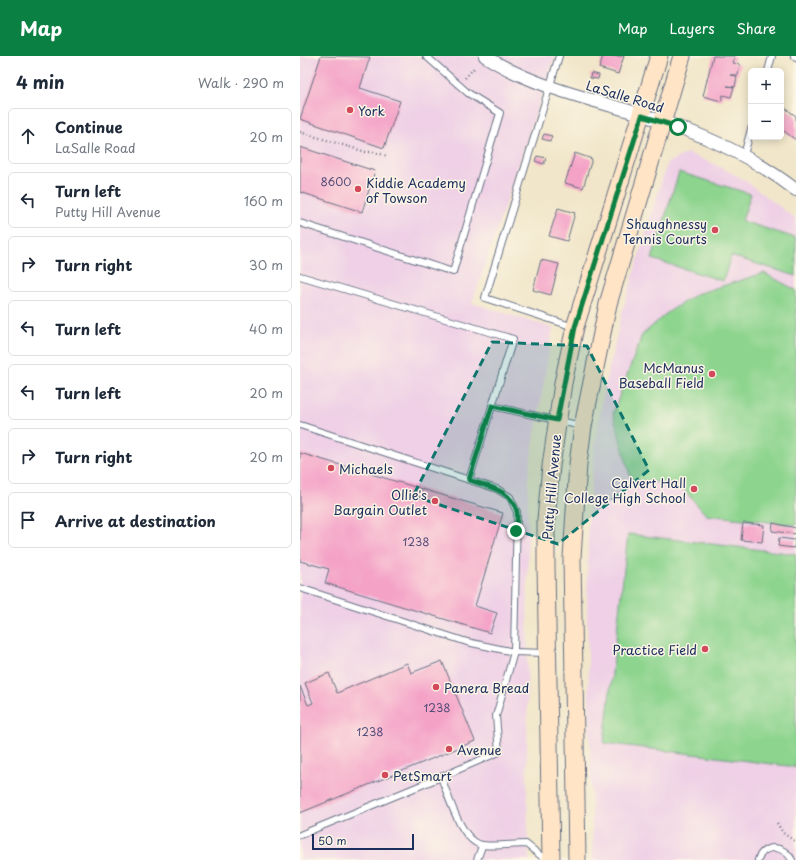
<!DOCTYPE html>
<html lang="en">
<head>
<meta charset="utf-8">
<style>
  :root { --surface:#fff; --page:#f2f2f3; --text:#1f2937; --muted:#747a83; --line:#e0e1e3; --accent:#0b8043 }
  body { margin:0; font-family:"Playpen Sans",sans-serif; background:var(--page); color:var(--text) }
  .controls { position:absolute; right:12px; top:12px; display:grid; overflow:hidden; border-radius:6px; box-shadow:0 2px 10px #0003 }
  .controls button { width:36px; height:36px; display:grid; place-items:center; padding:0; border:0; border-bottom:1px solid var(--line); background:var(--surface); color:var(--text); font:20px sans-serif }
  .scale { position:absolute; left:12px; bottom:10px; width:102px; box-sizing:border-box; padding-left:4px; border:2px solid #1b2f5e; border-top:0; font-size:11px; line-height:14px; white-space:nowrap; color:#1b2f5e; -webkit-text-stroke:3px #fcf5e5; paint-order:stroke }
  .stop { position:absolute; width:12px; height:12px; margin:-9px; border:3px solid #0b8043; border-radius:50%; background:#fff }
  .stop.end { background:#0b8043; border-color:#fff; box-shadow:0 1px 4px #0008 }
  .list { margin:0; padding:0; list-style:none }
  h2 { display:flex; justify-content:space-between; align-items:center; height:52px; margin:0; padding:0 16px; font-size:17px }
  h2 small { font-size:13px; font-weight:400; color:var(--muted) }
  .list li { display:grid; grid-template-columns:26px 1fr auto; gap:12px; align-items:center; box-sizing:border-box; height:56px; margin:0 8px 8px; padding:0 8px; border:1px solid var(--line); border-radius:6px }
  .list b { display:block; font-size:15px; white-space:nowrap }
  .list p { margin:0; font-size:13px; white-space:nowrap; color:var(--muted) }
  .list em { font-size:13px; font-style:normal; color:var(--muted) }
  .icon { flex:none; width:22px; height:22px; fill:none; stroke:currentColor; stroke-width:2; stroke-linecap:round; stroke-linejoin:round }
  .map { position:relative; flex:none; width:496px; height:804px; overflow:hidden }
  header { display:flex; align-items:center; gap:24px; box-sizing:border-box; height:56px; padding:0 20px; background:var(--accent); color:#fff }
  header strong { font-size:19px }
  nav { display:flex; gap:22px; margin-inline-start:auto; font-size:14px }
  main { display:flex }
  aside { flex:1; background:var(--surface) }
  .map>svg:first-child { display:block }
  .built { fill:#efd0e6 }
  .green { fill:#8dd48e; stroke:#548276 }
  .building { fill:#f4a3c7 }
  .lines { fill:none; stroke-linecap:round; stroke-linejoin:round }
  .lane-casing { stroke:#666f83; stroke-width:8 }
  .street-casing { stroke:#666f83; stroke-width:14 }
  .secondary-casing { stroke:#666f83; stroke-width:19 }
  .path { stroke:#666f83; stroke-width:2.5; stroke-dasharray:1 3; stroke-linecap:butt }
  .lane { stroke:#fff; stroke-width:6 }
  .street { stroke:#fff; stroke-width:12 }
  .secondary { stroke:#ffe4c6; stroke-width:17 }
  .route { stroke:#0b8043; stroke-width:5 }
  .marked { fill:#0f766e; fill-opacity:0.2; stroke:#0f766e; stroke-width:3; stroke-dasharray:8 5; stroke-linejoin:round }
  .poi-dot { fill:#d1495b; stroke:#fcf5e5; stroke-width:1.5 }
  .labels { text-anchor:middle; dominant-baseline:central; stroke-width:3; stroke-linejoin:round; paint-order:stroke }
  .number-label { font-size:11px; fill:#514c78 }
  .street-label { font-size:13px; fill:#1b2f5e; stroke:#fcf5e5 }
  .poi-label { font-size:13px; fill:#1b2f5e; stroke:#fcf5e5; text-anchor:start }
</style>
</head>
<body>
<header>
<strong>Map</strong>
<nav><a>Map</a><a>Layers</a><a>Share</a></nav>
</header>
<main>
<aside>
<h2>4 min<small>Walk · 290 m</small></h2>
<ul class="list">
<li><svg class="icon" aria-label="ahead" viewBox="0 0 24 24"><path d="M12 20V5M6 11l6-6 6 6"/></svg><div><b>Continue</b><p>LaSalle Road</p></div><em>20 m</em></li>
<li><svg class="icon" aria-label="left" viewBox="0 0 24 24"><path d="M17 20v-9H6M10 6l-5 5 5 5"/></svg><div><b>Turn left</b><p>Putty Hill Avenue</p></div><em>160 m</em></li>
<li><svg class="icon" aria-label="right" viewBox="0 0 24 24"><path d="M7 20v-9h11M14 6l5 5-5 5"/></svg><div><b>Turn right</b></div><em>30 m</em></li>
<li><svg class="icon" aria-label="left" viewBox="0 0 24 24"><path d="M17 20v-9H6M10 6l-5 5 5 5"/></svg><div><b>Turn left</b></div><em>40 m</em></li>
<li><svg class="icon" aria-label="left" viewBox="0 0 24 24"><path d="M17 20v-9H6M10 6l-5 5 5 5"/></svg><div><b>Turn left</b></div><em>20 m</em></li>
<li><svg class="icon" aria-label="right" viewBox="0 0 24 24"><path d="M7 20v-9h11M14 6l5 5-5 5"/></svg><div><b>Turn right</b></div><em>20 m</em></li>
<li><svg class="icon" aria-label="arrive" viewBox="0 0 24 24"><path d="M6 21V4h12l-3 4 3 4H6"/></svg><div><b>Arrive at destination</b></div></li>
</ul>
</aside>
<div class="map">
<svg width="496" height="804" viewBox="0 0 496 804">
  <rect width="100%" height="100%" fill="#fcf5e5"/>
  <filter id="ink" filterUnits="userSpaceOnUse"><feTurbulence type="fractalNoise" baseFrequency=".025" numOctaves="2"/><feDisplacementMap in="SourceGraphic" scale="8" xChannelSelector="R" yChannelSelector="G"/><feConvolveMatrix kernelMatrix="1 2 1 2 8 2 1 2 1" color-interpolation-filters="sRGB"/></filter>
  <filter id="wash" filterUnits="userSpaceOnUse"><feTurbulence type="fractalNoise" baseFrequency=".012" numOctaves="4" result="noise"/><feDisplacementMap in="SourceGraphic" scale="16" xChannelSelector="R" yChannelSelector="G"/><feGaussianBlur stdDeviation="0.9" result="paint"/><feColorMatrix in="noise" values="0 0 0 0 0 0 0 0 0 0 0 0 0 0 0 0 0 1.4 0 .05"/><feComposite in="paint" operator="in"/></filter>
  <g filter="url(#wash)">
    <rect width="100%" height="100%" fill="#f1e6c9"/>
    <g class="built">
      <path d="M0 0H255L172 247 253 272 228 420 227 734 229 804H0Z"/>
      <path d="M387 97 410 106 443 123 496 163V804H293L287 560 288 470 294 396 304 333 323 253 367 107Z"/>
    </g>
    <g class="green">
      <path d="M379 116 451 138 442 165 496 182V220L431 200 423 225 352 203Z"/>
      <path d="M464 217 496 234V469L406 459 380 429 331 423 313 357 342 279 367 257 396 238Z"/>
      <path d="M328 478 496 498V711L304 687Z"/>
    </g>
    <g id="blocks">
      <g class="building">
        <path d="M21 0 70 1 60 32 100 45 84 92 0 63Z"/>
        <path d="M303 0H324L318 18 299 12Z"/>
        <path d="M413 0H435L433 7 440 8 438 19H430L437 20 435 31 427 30 434 31 431 41 423 39 421 45 403 40Z"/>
        <path d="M291 17 299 19 298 23 290 22Z"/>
        <path d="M485 52 496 60V84L481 73V58Z"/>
        <path d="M244 78 252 80 250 85 242 83Z"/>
        <path d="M0 91 75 115 62 156 0 136Z"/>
        <path d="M275 97 292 103 283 132 265 127Z"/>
        <path d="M237 100 246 102 244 108 235 105Z"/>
        <path d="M258 152 275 157 267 185 249 180Z"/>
        <path d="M241 204 259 208 251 239 233 234Z"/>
        <path d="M0 397 203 457 175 550 197 557 190 577 25 527 29 513 0 505Z"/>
        <path d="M443 467 464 469 462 486 441 484Z"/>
        <path d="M473 467 496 472V478L472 475Z"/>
        <path d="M479 482 495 484 494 492 478 490Z"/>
        <path d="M142 605 175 685 0 757V630L8 649 13 647 5 627 29 617 37 637 107 607 111 617Z"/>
      </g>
    </g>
  </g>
  <g filter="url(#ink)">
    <use href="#blocks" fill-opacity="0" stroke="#666f83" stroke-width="1"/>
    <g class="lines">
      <g class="lane-casing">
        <g id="lane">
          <path d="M259 0 185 242 274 271"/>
          <path d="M494 0 496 2"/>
          <path d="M468 15 472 0"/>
          <path d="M444 99 451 73"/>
          <path d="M0 167 153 216 200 57 168 37 126 0"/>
          <path d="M0 220 213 283 169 424"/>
          <path d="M192 350 282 370"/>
          <path d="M0 369 197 433 210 441 217 456 214 596 196 660 199 696 141 721"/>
          <path d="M0 532 167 586 214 596 246 597"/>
          <path d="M0 779 141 721C148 738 161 787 183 789 197 791 212 788 226 788L246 804"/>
          <path d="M177 804 182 790"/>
          <path d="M458 804C464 786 485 790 492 804"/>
        </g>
      </g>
      <g class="street-casing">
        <path id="street" d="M185 0C239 35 304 45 364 66 412 82 456 103 496 134"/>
      </g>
      <g class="secondary-casing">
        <g id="secondary">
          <path d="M251 804 246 509V464L251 410 263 327 275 271 359 0"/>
          <path d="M277 804 272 502 278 408 283 370 308 248 382 0"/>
        </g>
      </g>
      <g class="path">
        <path d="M165 22 174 12"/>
        <path d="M0 76 66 96H73L88 100"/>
        <path d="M477 767 483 777 496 786"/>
      </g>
      <use href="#lane" class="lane"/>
      <use href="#street" class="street"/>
      <use href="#secondary" class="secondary"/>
    </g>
  </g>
  <g class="lines" filter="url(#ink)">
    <path class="route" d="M216 475C216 469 218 462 217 456 212 434 187 430 169 424L192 350 257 364 275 271 342 60 378 71"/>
  </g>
  <path class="marked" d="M192 286 287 290 349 414 258 488 113 440Z"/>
  <g class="poi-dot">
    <circle cx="50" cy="54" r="4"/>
    <circle cx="58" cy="133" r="4"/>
    <circle cx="415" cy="174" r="4"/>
    <circle cx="412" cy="318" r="4"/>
    <circle cx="31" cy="412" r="4"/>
    <circle cx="394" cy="433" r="4"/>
    <circle cx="135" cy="445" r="4"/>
    <circle cx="405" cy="593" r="4"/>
    <circle cx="136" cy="631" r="4"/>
    <circle cx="149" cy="693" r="4"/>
    <circle cx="85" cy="719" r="4"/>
  </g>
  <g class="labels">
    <g class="number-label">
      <text x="36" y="125">8600</text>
      <text x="116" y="485">1238</text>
      <text x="137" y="651">1238</text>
      <text x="70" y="675">1238</text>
    </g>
    <g class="street-label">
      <text transform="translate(325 40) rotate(17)">LaSalle Road</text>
      <text transform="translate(251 431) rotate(-85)">Putty Hill Avenue</text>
    </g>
    <g class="poi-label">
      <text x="58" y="54">York</text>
      <text x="66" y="126">Kiddie Academy<tspan x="66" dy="15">of Towson</tspan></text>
      <text x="407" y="167" text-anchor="end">Shaughnessy<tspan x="407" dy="15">Tennis Courts</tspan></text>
      <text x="404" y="311" text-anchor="end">McManus<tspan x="404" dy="15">Baseball Field</tspan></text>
      <text x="39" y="412">Michaels</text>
      <text x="386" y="426" text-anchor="end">Calvert Hall<tspan x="386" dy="15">College High School</tspan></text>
      <text x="127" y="438" text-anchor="end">Ollie's<tspan x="127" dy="15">Bargain Outlet</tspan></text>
      <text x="397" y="593" text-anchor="end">Practice Field</text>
      <text x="144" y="631">Panera Bread</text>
      <text x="157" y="693">Avenue</text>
      <text x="93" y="719">PetSmart</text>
    </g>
  </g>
</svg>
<div class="controls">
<button>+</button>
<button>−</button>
</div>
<div class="scale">50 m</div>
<div class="stop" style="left:378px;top:71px"></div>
<div class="stop end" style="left:216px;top:475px"></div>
</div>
</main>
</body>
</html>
